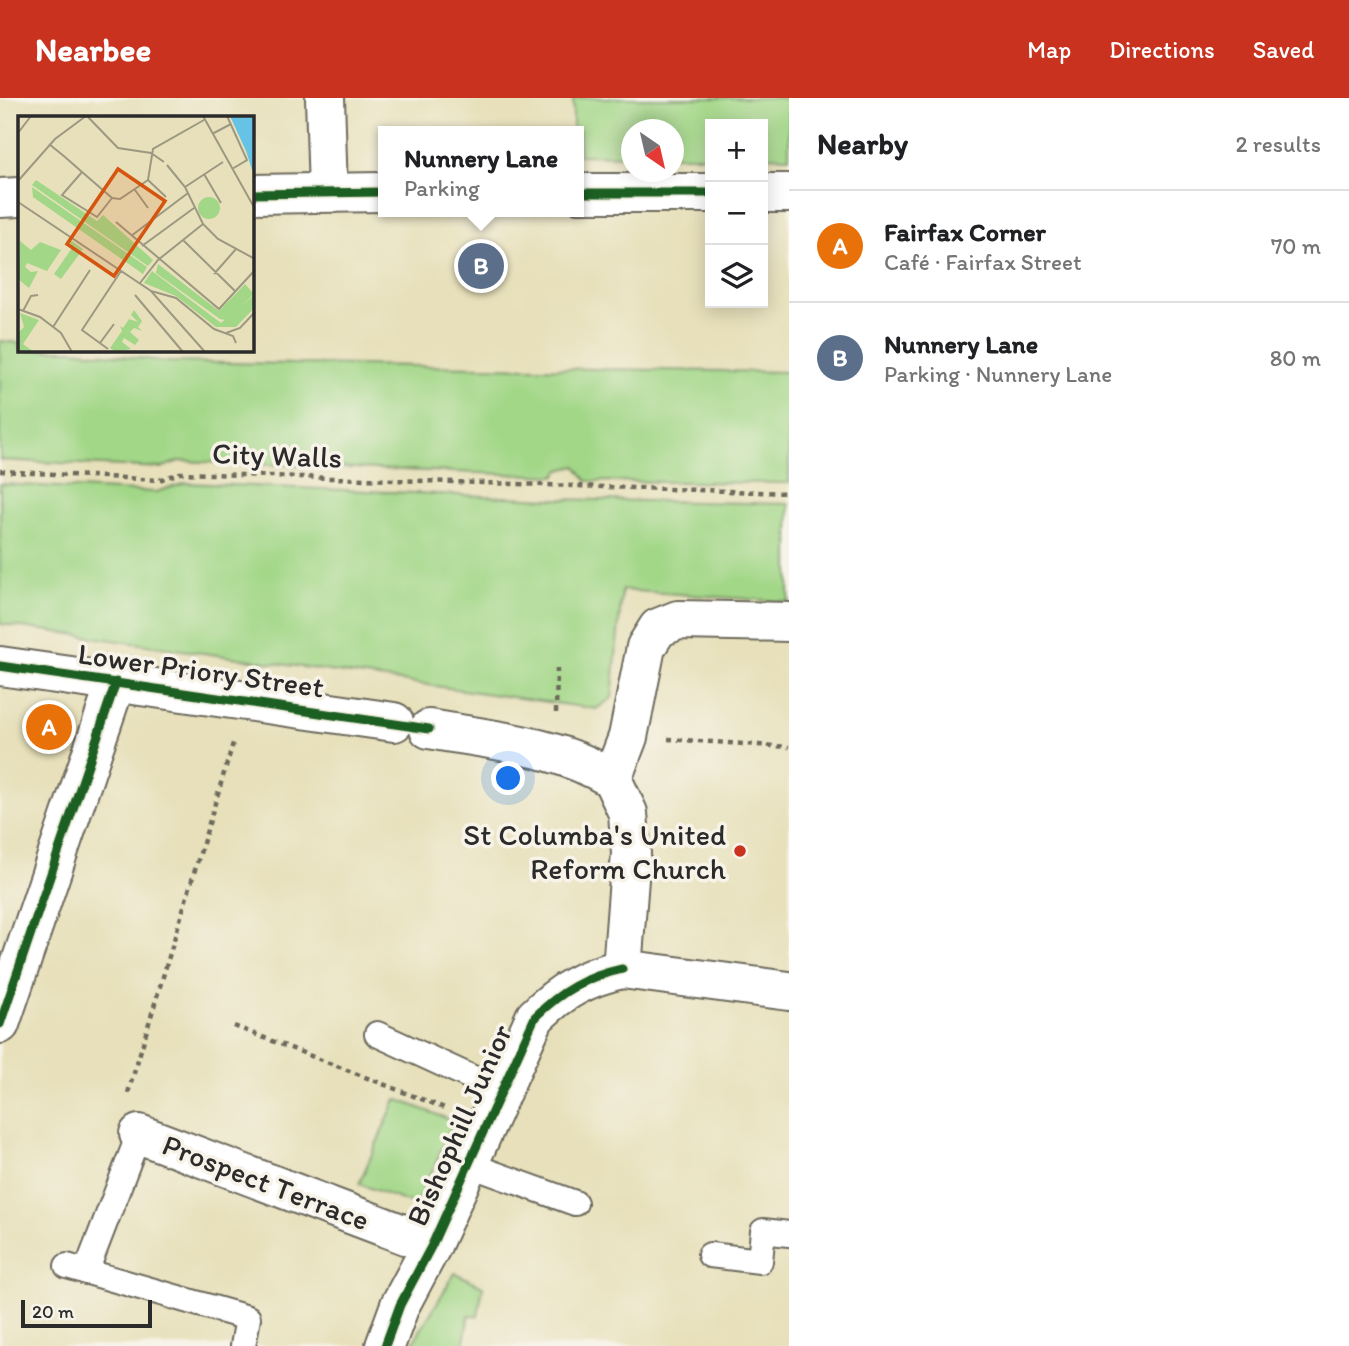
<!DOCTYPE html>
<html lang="en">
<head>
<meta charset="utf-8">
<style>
  :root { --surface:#fff; --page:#f6f6f6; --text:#202124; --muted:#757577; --line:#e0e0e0; --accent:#c8321e }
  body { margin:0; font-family:Itim,sans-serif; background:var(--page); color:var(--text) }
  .controls { position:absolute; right:21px; top:21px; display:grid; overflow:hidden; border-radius:0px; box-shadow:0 4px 18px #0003 }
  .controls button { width:63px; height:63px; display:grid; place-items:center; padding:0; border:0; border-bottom:2px solid var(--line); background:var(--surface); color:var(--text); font:35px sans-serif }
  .compass { position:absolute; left:621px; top:21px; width:63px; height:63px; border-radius:50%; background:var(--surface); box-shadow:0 4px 18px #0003; rotate:146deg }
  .scale { position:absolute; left:21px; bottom:18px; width:131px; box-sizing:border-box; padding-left:7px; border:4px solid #2b2b2b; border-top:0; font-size:19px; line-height:24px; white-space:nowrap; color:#2b2b2b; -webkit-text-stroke:5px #f7f3e8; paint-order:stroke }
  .you { position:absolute; left:509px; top:681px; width:24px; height:24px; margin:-18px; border:5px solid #fff; border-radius:50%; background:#1a73e8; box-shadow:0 0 0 10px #1a73e833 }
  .badge { display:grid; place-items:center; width:46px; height:46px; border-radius:50%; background:var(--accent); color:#fff; font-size:23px; font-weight:700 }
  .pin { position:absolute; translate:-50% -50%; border:4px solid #fff; box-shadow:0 2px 7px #0006 }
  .popup { position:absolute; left:378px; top:28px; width:206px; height:91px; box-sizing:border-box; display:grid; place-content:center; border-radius:0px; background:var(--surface); filter:drop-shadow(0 2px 5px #0005); font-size:23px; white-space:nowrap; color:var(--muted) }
  .popup b { font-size:26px; color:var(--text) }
  .popup::after { content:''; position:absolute; left:50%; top:100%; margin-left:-14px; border:14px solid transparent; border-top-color:var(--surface) }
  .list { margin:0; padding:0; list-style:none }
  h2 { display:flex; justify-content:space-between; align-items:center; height:91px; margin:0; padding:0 28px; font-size:30px }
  h2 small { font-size:23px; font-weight:400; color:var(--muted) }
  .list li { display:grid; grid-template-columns:46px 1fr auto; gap:21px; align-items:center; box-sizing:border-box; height:112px; padding:0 28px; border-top:2px solid var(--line) }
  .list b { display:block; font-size:26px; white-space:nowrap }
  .list p { margin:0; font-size:23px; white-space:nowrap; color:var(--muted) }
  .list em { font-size:23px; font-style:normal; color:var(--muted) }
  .icon { flex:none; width:38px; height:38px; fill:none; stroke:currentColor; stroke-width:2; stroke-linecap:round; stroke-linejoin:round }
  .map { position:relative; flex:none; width:789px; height:1248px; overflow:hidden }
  header { display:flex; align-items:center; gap:42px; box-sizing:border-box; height:98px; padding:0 35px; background:var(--accent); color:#fff }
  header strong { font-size:33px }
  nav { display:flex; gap:38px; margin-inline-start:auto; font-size:24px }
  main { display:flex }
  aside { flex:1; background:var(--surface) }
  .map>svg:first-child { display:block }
  .green { fill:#a2d787; stroke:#668159; stroke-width:2 }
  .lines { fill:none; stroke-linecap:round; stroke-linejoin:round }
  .lane-casing { stroke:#6d6a5d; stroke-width:28 }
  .street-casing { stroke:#6d6a5d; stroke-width:42 }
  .primary-casing { stroke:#6d6a5d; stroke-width:42 }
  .path { stroke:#6d6a5d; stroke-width:4.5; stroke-dasharray:5 5; stroke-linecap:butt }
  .lane { stroke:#fff; stroke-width:24 }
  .street { stroke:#fff; stroke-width:38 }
  .primary { stroke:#fff; stroke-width:38 }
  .cycleway-casing { stroke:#f7f3e8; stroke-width:13 }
  .cycleway { stroke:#1b5e20; stroke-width:9 }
  .poi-dot { fill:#c8321e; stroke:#f7f3e8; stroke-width:2.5 }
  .labels { text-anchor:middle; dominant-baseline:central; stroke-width:7; stroke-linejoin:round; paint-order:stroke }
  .street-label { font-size:30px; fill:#2b2b2b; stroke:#f7f3e8 }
  .poi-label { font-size:30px; fill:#2b2b2b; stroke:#f7f3e8; text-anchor:end }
  .inset-road { fill:none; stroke:#9c9881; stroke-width:2 }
  .view { fill:#d5540f; fill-opacity:0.15; stroke:#d5540f; stroke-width:3.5 }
  .inset-edge { fill:none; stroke:#2b2b2b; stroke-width:3.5 }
</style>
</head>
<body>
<header>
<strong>Nearbee</strong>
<nav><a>Map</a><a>Directions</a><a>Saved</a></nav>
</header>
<main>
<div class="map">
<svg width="789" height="1248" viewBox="0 0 789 1248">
  <rect width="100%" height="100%" fill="#f7f3e8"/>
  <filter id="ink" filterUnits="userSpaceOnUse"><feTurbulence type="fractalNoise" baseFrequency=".0143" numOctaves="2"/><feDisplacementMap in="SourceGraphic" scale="14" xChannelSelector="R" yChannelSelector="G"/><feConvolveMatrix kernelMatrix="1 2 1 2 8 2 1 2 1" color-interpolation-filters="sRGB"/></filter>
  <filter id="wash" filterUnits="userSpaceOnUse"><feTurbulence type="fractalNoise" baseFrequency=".00686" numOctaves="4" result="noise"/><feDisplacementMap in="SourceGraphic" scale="28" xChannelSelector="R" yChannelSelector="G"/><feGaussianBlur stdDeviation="1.57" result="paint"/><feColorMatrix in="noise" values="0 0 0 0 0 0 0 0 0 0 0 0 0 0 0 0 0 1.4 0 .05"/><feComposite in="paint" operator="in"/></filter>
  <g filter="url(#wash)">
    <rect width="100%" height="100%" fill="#e7e0ba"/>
    <g class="green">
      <path d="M573 0H789V59L763 58V26H710V58H674V32H632L631 58 579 57V33H573Z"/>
      <path d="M0 243 19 245V252H73L170 264 789 274V385L587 383 576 368 560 372 555 378 179 363 161 370 0 362Z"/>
      <path d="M186 385 551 401 789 406V504L622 492 612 600 596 611 0 526V386L156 394Z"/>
      <path d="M396 1001 454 1023 420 1101 410 1105 359 1086Z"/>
      <path d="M455 1175 483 1188 478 1218 469 1217 463 1248H411Z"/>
    </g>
  </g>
  <g filter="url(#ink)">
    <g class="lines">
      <g class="lane-casing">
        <g id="lane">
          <path d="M377 936 501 993"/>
          <path d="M470 1067 575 1105"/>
          <path d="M710 1157 760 1163 763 1133 789 1136"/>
          <path d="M67 1168 248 1220 243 1248"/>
          <path d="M86 1174 139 1036"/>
        </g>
      </g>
      <g class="street-casing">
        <g id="street">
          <path d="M325 0 328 94"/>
          <path d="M0 568 394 624"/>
          <path d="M429 631C491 642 558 647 612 681"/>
          <path d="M612 681 628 715 631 755 622 871 789 893"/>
          <path d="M612 681 628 639 646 549 658 530 678 522 789 524"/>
          <path d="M0 926 116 584"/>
          <path d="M139 1036 432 1147"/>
          <path d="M385 1248 400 1207 432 1147 535 919C561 893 586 879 622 871"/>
        </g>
      </g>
      <g class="primary-casing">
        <g id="primary">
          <path d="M579 95H710"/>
          <path d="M763 95H789"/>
          <path d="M252 96 383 94"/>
          <path d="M0 100 19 99"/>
        </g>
      </g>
      <g class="path">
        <path d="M0 373 159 382 180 375 789 395"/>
        <path d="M556 615 557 570"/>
        <path d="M668 641 789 649"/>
        <path d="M234 928 447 1011"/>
        <path d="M128 995 234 642"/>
      </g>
      <use href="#lane" class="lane"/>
      <use href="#street" class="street"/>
      <use href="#primary" class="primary"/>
      <g class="cycleway-casing">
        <g id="cycleway">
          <path d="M579 95H710"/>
          <path d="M252 96 383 94"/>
          <path d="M0 568 429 631"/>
          <path d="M0 926 116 584"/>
          <path d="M385 1248 400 1207 432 1147 535 919C561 893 586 879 622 871"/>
        </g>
      </g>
      <use href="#cycleway" class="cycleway"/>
    </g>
  </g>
  <circle class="poi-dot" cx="740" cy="753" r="7"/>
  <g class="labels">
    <g class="street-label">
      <text transform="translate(277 357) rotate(2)">City Walls</text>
      <text transform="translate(201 572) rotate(8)">Lower Priory Street</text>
      <text transform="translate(459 1027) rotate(-66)">Bishophill Junior</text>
      <text transform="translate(266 1084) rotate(21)">Prospect Terrace</text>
    </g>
    <g class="poi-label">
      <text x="726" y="736">St Columba's United<tspan x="726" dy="34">Reform Church</tspan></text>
    </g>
  </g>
  <g transform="translate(18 18)">
    <rect width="236" height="236" fill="#e7e0ba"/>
    <path d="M18 64 79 105 85 99 135 144 130 150 14 69ZM14 71 129 151 125 158 15 81ZM180 92a11 11 0 1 1 22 0a11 11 0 1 1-22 0ZM51 123 65 133 43 163 36 158 54 132ZM2 125 13 134 22 126 43 134 29 155 9 147 7 151 13 156 20 155 11 172 0 163ZM140 148 201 195 227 168 236 178 208 204 202 203 138 157ZM134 155 203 207 236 179V192L218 211H198L158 180 126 167ZM116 194 124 205 120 211 124 215 116 212 112 216 121 224 117 229 106 222 104 226 113 233 98 236 92 232 104 215 102 210 105 212 111 203 120 206 113 199ZM2 197 21 204 5 228 16 236H0V217L6 211Z" fill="#a2d787"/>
    <path d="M212 0H236V60L228 35Z" fill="#67c3e5"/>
    <path class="inset-road" d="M69 0 100 32 133 37 146 46M185 0 237 93M209 0 229 44 214 53M0 17 13 0M194 18 213 8M31 28 47 41 64 56 94 82 79 101 44 79 64 56M149 49 167 71 185 108 200 123 237 143M186 58 203 87M130 64 148 81M0 65 37 23 68 0M167 71 205 46M117 74 130 92M94 82 102 83 130 64 135 33 186 4M0 86 133 175 187 236M98 106 201 193 237 154M113 120 170 77M165 124 218 176M124 130 176 92M196 158 218 133M122 167 140 144 185 108M133 175 158 182 196 213 215 220 218 227M117 179 165 236M0 193 22 201 43 217 54 236M5 195 13 180 20 179M35 211 72 154M208 217 222 212 237 196M82 227 96 208M90 233 64 214 103 155"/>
    <path class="view" d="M100 53 147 85 96 160 49 128Z"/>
    <rect width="236" height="236" class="inset-edge"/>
  </g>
</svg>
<div class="controls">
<button>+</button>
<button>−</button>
<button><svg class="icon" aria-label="layers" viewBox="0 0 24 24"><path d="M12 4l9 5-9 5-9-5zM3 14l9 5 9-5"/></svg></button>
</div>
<svg class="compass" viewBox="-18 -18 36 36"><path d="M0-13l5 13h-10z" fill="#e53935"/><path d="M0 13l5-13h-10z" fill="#757577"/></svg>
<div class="scale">20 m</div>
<div class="you"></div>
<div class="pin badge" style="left:49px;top:629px;background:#e8710a">A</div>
<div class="pin badge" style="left:481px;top:168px;background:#5c6f8a">B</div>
<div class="popup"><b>Nunnery Lane</b>Parking</div>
</div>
<aside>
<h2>Nearby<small>2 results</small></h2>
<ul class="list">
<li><span class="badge" style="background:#e8710a">A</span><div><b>Fairfax Corner</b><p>Café · Fairfax Street</p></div><em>70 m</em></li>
<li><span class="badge" style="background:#5c6f8a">B</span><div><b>Nunnery Lane</b><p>Parking · Nunnery Lane</p></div><em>80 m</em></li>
</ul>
</aside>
</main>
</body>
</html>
